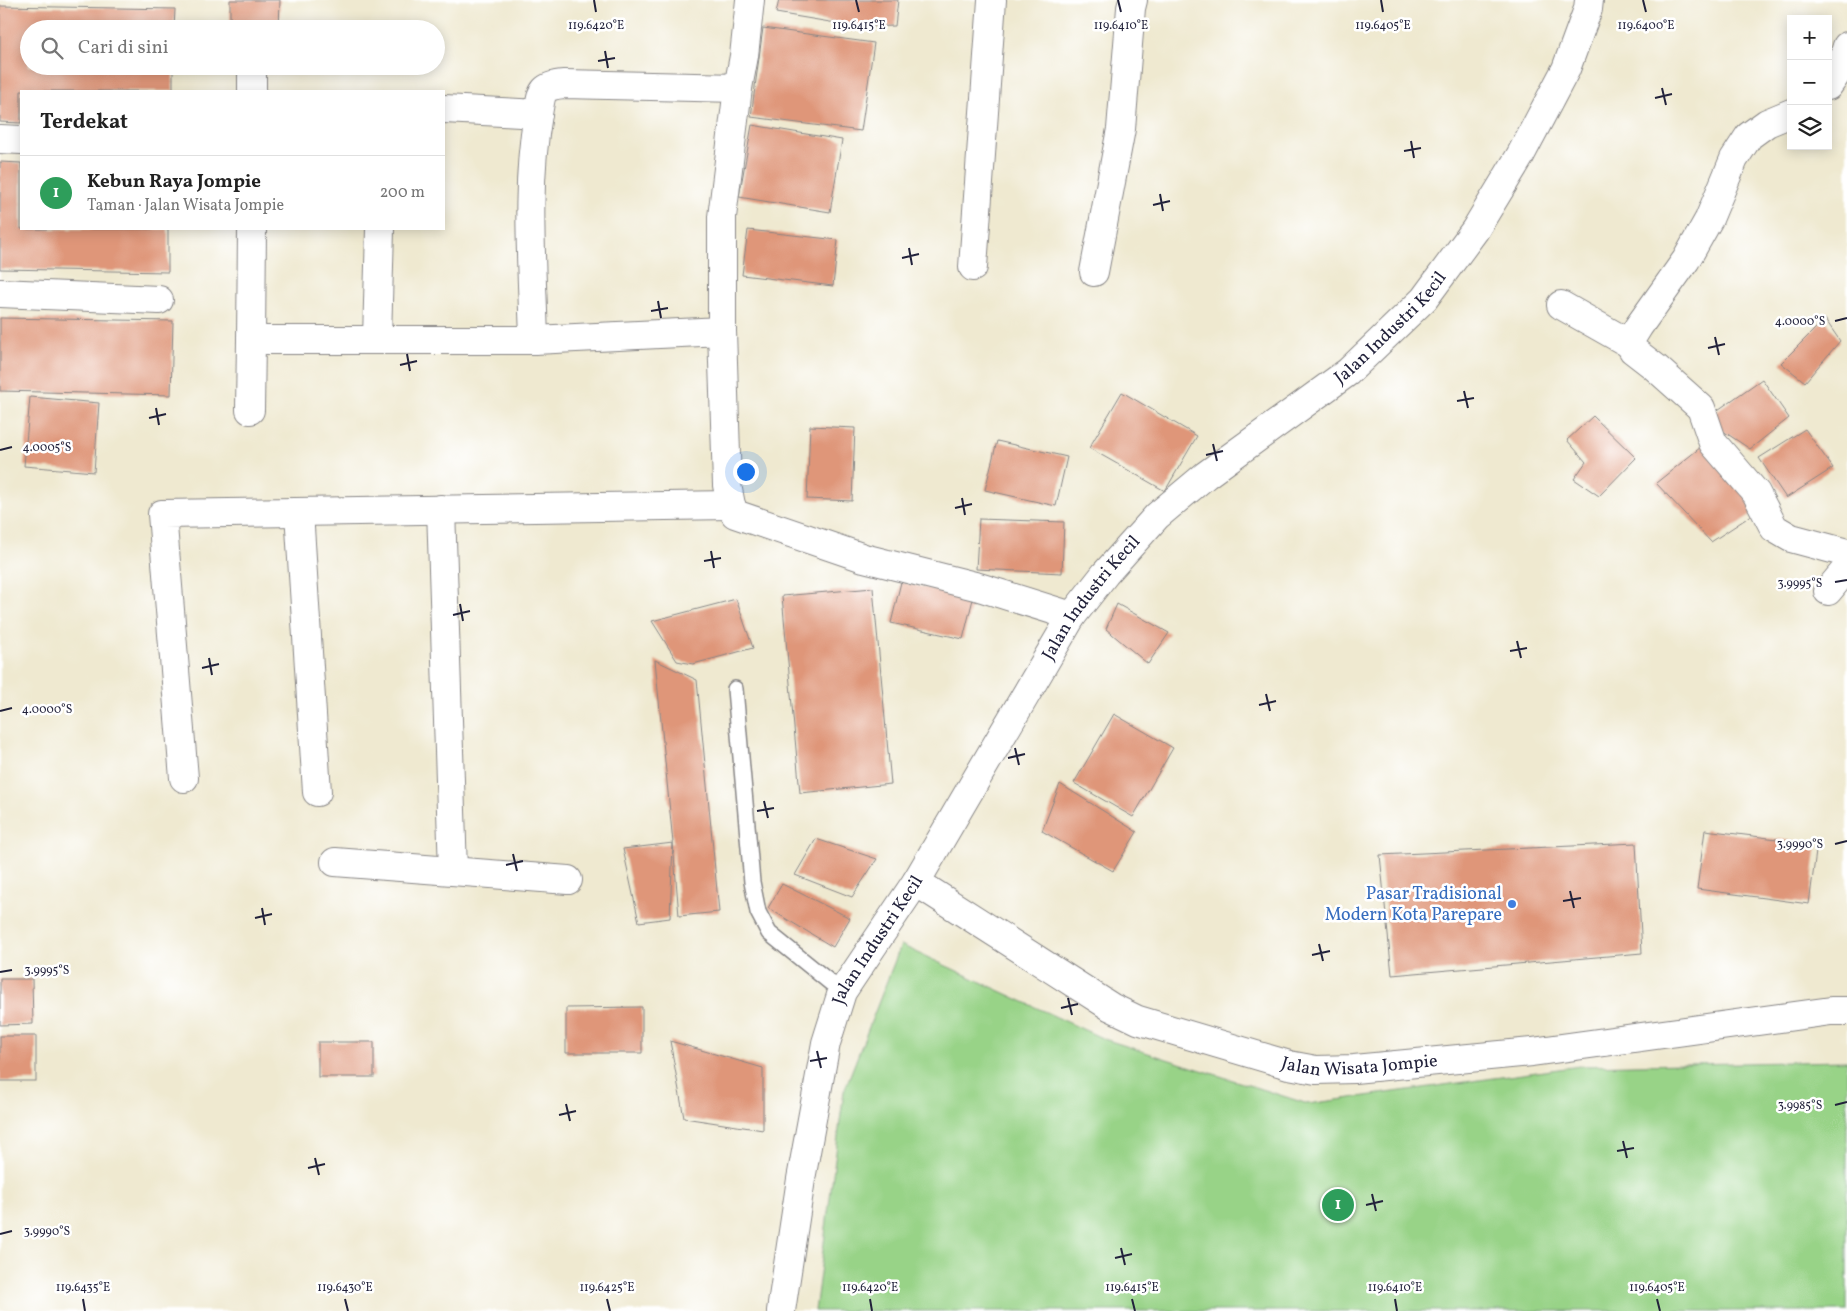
<!DOCTYPE html>
<html lang="id">
<head>
<meta charset="utf-8">
<style>
  :root { --surface:#fff; --page:#f2f2f2; --text:#222; --muted:#767676; --line:#e0e0e0; --accent:#7c3aed }
  body { margin:0; font-family:Vollkorn,serif; background:var(--page); color:var(--text) }
  .controls { position:absolute; right:15px; top:15px; display:grid; overflow:hidden; border-radius:0px; box-shadow:0 2px 12px #0003 }
  .controls button { width:45px; height:45px; display:grid; place-items:center; padding:0; border:0; border-bottom:1px solid var(--line); background:var(--surface); color:var(--text); font:25px sans-serif }
  .you { position:absolute; left:745px; top:471px; width:18px; height:18px; margin:-12px; border:4px solid #fff; border-radius:50%; background:#1a73e8; box-shadow:0 0 0 8px #1a73e833 }
  .badge { display:grid; place-items:center; width:32px; height:32px; border-radius:50%; background:var(--accent); color:#fff; font-size:16px; font-weight:700 }
  .pin { position:absolute; translate:-50% -50%; border:2px solid #fff; box-shadow:0 1px 5px #0006 }
  .list { margin:0; padding:0; list-style:none }
  h2 { display:flex; justify-content:space-between; align-items:center; height:65px; margin:0; padding:0 20px; font-size:21px }
  h2 small { font-size:16px; font-weight:400; color:var(--muted) }
  .list li { display:grid; grid-template-columns:32px 1fr auto; gap:15px; align-items:center; box-sizing:border-box; height:75px; padding:0 20px; border-top:1px solid var(--line) }
  .list b { display:block; font-size:19px; white-space:nowrap }
  .list p { margin:0; font-size:16px; white-space:nowrap; color:var(--muted) }
  .list em { font-size:16px; font-style:normal; color:var(--muted) }
  .icon { flex:none; width:28px; height:28px; fill:none; stroke:currentColor; stroke-width:2; stroke-linecap:round; stroke-linejoin:round }
  .map { position:relative; flex:none; width:1847px; height:1311px; overflow:hidden }
  .search { position:absolute; background:var(--surface); box-shadow:0 2px 12px #0003; left:20px; top:20px; width:425px; height:55px; display:flex; align-items:center; gap:12px; box-sizing:border-box; padding:0 18px; border-radius:28px; color:var(--muted); font-size:19px }
  .panel { position:absolute; background:var(--surface); box-shadow:0 2px 12px #0003; left:20px; top:90px; width:425px; height:140px; border-radius:0px }
  .map>svg:first-child { display:block }
  .green { fill:#98d387; stroke:#5d7a61 }
  .building { fill:#df9679 }
  .lines { fill:none; stroke-linecap:round; stroke-linejoin:round }
  .service-casing { stroke:#888686; stroke-width:18 }
  .minor-casing { stroke:#888686; stroke-width:30 }
  .service { stroke:#fff; stroke-width:15 }
  .minor { stroke:#fff; stroke-width:28 }
  .ticks { fill:none; stroke:#22223b; stroke-width:2 }
  .shop-dot { fill:#3f7fe0; stroke:#fff; stroke-width:2 }
  .labels { text-anchor:middle; dominant-baseline:central; stroke-width:5; stroke-linejoin:round; paint-order:stroke }
  .street-label { font-size:18px; fill:#22223b; stroke:#fff }
  .shop-label { font-size:18px; fill:#366cbe; stroke:#fff; text-anchor:end }
  .ticks-label { font-size:12px; text-anchor:middle; fill:#22223b; stroke:#fff; stroke-width:5; stroke-linejoin:round; paint-order:stroke }
</style>
</head>
<body>
<div class="map">
<svg width="1847" height="1311" viewBox="0 0 1847 1311">
  <rect width="100%" height="100%" fill="#fff"/>
  <filter id="ink" filterUnits="userSpaceOnUse"><feTurbulence type="fractalNoise" baseFrequency=".02" numOctaves="2"/><feDisplacementMap in="SourceGraphic" scale="10" xChannelSelector="R" yChannelSelector="G"/><feConvolveMatrix kernelMatrix="1 2 1 2 8 2 1 2 1" color-interpolation-filters="sRGB"/></filter>
  <filter id="wash" filterUnits="userSpaceOnUse"><feTurbulence type="fractalNoise" baseFrequency=".0096" numOctaves="4" result="noise"/><feDisplacementMap in="SourceGraphic" scale="20" xChannelSelector="R" yChannelSelector="G"/><feGaussianBlur stdDeviation="1.12" result="paint"/><feColorMatrix in="noise" values="0 0 0 0 0 0 0 0 0 0 0 0 0 0 0 0 0 1.4 0 .05"/><feComposite in="paint" operator="in"/></filter>
  <g filter="url(#wash)">
    <rect width="100%" height="100%" fill="#efe9d0"/>
    <path class="green" d="M901 945 1104 1039 1308 1104 1580 1066 1847 1061V1311H815L844 1091Z"/>
    <g id="blocks">
      <g class="building">
        <path d="M230 0H280L279 29H230Z"/>
        <path d="M779 0H898L895 26 860 27 776 13Z"/>
        <path d="M0 6 175 9 174 29H29V66H173V91H21V123L0 122Z"/>
        <path d="M763 28 874 43 861 131 751 117Z"/>
        <path d="M752 125 842 140 830 212 739 197Z"/>
        <path d="M0 162 21 163V229H168V272L0 269Z"/>
        <path d="M748 230 838 240 833 286 742 275Z"/>
        <path d="M0 318 173 321 171 395 0 391Z"/>
        <path d="M1825 319 1840 341 1805 382 1781 363Z"/>
        <path d="M1762 379 1789 418 1750 449 1705 419Z"/>
        <path d="M1122 392 1197 436 1165 491 1089 448Z"/>
        <path d="M30 397 99 403 94 472 24 466Z"/>
        <path d="M1593 416 1636 458 1599 496 1574 479 1586 462 1567 440Z"/>
        <path d="M810 426 855 428 852 501 807 499Z"/>
        <path d="M1805 429 1833 468 1786 498 1759 458Z"/>
        <path d="M997 441 1067 457 1056 506 985 490Z"/>
        <path d="M1706 443 1764 507 1711 542 1656 483Z"/>
        <path d="M979 519 1064 522 1062 573 976 569Z"/>
        <path d="M901 582 973 599 963 639 891 623Z"/>
        <path d="M873 588 891 784 800 793 782 596Z"/>
        <path d="M736 599 753 648 693 664 677 661 652 621Z"/>
        <path d="M1117 604 1169 633 1148 664 1106 629Z"/>
        <path d="M655 660 697 680 719 912 679 916 673 843 670 918 639 922 623 849 673 843Z"/>
        <path d="M1114 714 1173 748 1133 817 1074 783Z"/>
        <path d="M1060 784 1137 832 1113 871 1042 831Z"/>
        <path d="M1705 830 1817 844 1809 904 1697 889Z"/>
        <path d="M816 839 877 859 852 897 795 875Z"/>
        <path d="M1636 843 1642 953 1392 975 1380 855Z"/>
        <path d="M782 884 850 918 833 947 768 908Z"/>
        <path d="M0 979H32L33 1024 0 1025Z"/>
        <path d="M642 1007V1053H566V1008Z"/>
        <rect x="0" y="1036" width="36" height="45"/>
        <path d="M670 1041 763 1068V1130L684 1118Z"/>
        <rect x="318" y="1042" width="56" height="35"/>
      </g>
    </g>
  </g>
  <g filter="url(#ink)">
    <use href="#blocks" fill-opacity="0" stroke="#888686" stroke-width="1"/>
    <g class="lines">
      <g class="service-casing">
        <path id="service" d="M735 689 752 882 758 912 769 933 842 992"/>
      </g>
      <g class="minor-casing">
        <g id="minor">
          <path d="M750 0 744 56 738 88 722 217V331L727 485 731 505 735 514 864 558 979 587 1072 616"/>
          <path d="M252 66V91"/>
          <path d="M1828 86 1840 69 1847 46"/>
          <path d="M444 109 538 114C542 93 540 86 564 84L738 88"/>
          <path d="M1791 113 1767 123 1749 136 1734 159 1709 219 1686 260 1639 326 1631 339 1630 344 1633 350 1655 367 1701 408 1713 443 1756 493 1774 528 1791 538 1847 553"/>
          <path d="M0 139 21 140"/>
          <path d="M252 229 251 340H534L722 331"/>
          <path d="M973 267 992 0"/>
          <path d="M1094 272 1121 129 1131 8 1133 0"/>
          <path d="M0 293 159 300"/>
          <path d="M1561 305 1630 344"/>
          <path d="M377 339 380 229"/>
          <path d="M534 340C532 265 525 188 538 114"/>
          <path d="M250 410 251 340"/>
          <path d="M441 509 453 871"/>
          <path d="M299 512 317 792"/>
          <path d="M1828 591 1847 568"/>
          <path d="M184 778 162 514 731 505"/>
          <path d="M335 862 568 880"/>
          <path id="s1" d="M916 882 1111 1007 1138 1020 1289 1065 1316 1070 1354 1069 1532 1052 1831 1011H1847"/>
          <path id="s2" d="M781 1311 801 1179 826 1043 842 992 916 882 1072 616 1105 574 1157 516 1206 475 1348 372 1424 299 1475 230 1520 156 1566 69 1588 9 1589 0"/>
        </g>
      </g>
      <use href="#service" class="service"/>
      <use href="#minor" class="minor"/>
    </g>
  </g>
  <path class="ticks" d="M594 0 596 12M856 0 859 12M1118 0 1121 12M1381 0 1383 12M1643 0 1646 12M605 51 608 68M598 61 615 58M1662 88 1666 105M1655 98 1672 94M1411 141 1414 158M1404 151 1421 148M1160 194 1163 211M1153 205 1170 201M909 248 912 265M902 258 919 254M658 301 661 318M651 311 668 308M1835 321 1847 318M1715 337 1719 355M1708 348 1725 344M407 354 410 371M400 365 417 361M1464 391 1468 408M1457 401 1474 398M156 408 159 425M149 418 166 414M1213 444 1217 461M0 450 12 447M1206 455 1223 451M962 498 965 515M955 508 972 504M711 551 714 568M704 561 721 558M1835 582 1847 580M460 604 463 621M453 615 470 611M1517 641 1521 658M1510 651 1527 648M209 658 212 675M202 668 219 664M1266 694 1270 711M1259 705 1276 701M0 711 12 708M1015 748 1019 765M1008 758 1025 754M764 801 768 818M757 811 774 808M1835 844 1847 841M513 854 517 871M506 865 523 861M1570 891 1574 908M1563 901 1581 898M262 908 265 925M255 918 272 914M1319 944 1323 961M1312 955 1330 951M0 972 12 970M1068 998 1072 1015M1061 1008 1078 1004M817 1051 821 1068M810 1061 827 1058M566 1104 570 1121M1835 1105 1847 1102M559 1115 576 1111M1623 1141 1627 1158M1617 1151 1634 1148M315 1158 319 1175M308 1168 325 1164M1372 1194 1376 1211M1366 1205 1383 1201M0 1234 12 1231M1121 1248 1125 1265M1115 1258 1132 1254M83 1299 85 1311M345 1299 348 1311M607 1299 610 1311M870 1299 872 1311M1132 1299 1135 1311M1395 1299 1397 1311M1657 1299 1660 1311"/>
  <circle class="shop-dot" cx="1512" cy="904" r="5"/>
  <g class="labels">
    <g class="street-label">
      <text stroke="none"><textPath href="#s2" startOffset="1198">Jalan Industri Kecil</textPath></text>
      <text stroke="none"><textPath href="#s2" startOffset="792">Jalan Industri Kecil</textPath></text>
      <text stroke="none"><textPath href="#s2" startOffset="388">Jalan Industri Kecil</textPath></text>
      <text stroke="none"><textPath href="#s1" startOffset="490">Jalan Wisata Jompie</textPath></text>
    </g>
    <g class="shop-label">
      <text x="1502" y="894">Pasar Tradisional<tspan x="1502" dy="21">Modern Kota Parepare</tspan></text>
    </g>
  </g>
  <g class="ticks-label">
    <text x="596" y="29">119.6420°E</text>
    <text x="859" y="29">119.6415°E</text>
    <text x="1121" y="29">119.6410°E</text>
    <text x="1383" y="29">119.6405°E</text>
    <text x="1646" y="29">119.6400°E</text>
    <text x="1800" y="325">4.0000°S</text>
    <text x="47" y="451">4.0005°S</text>
    <text x="1800" y="587">3.9995°S</text>
    <text x="47" y="713">4.0000°S</text>
    <text x="1800" y="848">3.9990°S</text>
    <text x="47" y="974">3.9995°S</text>
    <text x="1800" y="1109">3.9985°S</text>
    <text x="47" y="1235">3.9990°S</text>
    <text x="83" y="1291">119.6435°E</text>
    <text x="345" y="1291">119.6430°E</text>
    <text x="607" y="1291">119.6425°E</text>
    <text x="870" y="1291">119.6420°E</text>
    <text x="1132" y="1291">119.6415°E</text>
    <text x="1395" y="1291">119.6410°E</text>
    <text x="1657" y="1291">119.6405°E</text>
  </g>
</svg>
<div class="controls">
<button>+</button>
<button>−</button>
<button><svg class="icon" aria-label="layers" viewBox="0 0 24 24"><path d="M12 4l9 5-9 5-9-5zM3 14l9 5 9-5"/></svg></button>
</div>
<div class="you"></div>
<div class="pin badge" style="left:1338px;top:1205px;background:#2e9e5b">1</div>
<div class="search"><svg class="icon" aria-label="search" viewBox="0 0 24 24"><circle cx="10" cy="10" r="6"/><path d="M15 15l6 6"/></svg>Cari di sini</div>
<section class="panel">
<h2>Terdekat<small></small></h2>
<ul class="list">
<li><span class="badge" style="background:#2e9e5b">1</span><div><b>Kebun Raya Jompie</b><p>Taman · Jalan Wisata Jompie</p></div><em>200 m</em></li>
</ul>
</section>
</div>
</body>
</html>
